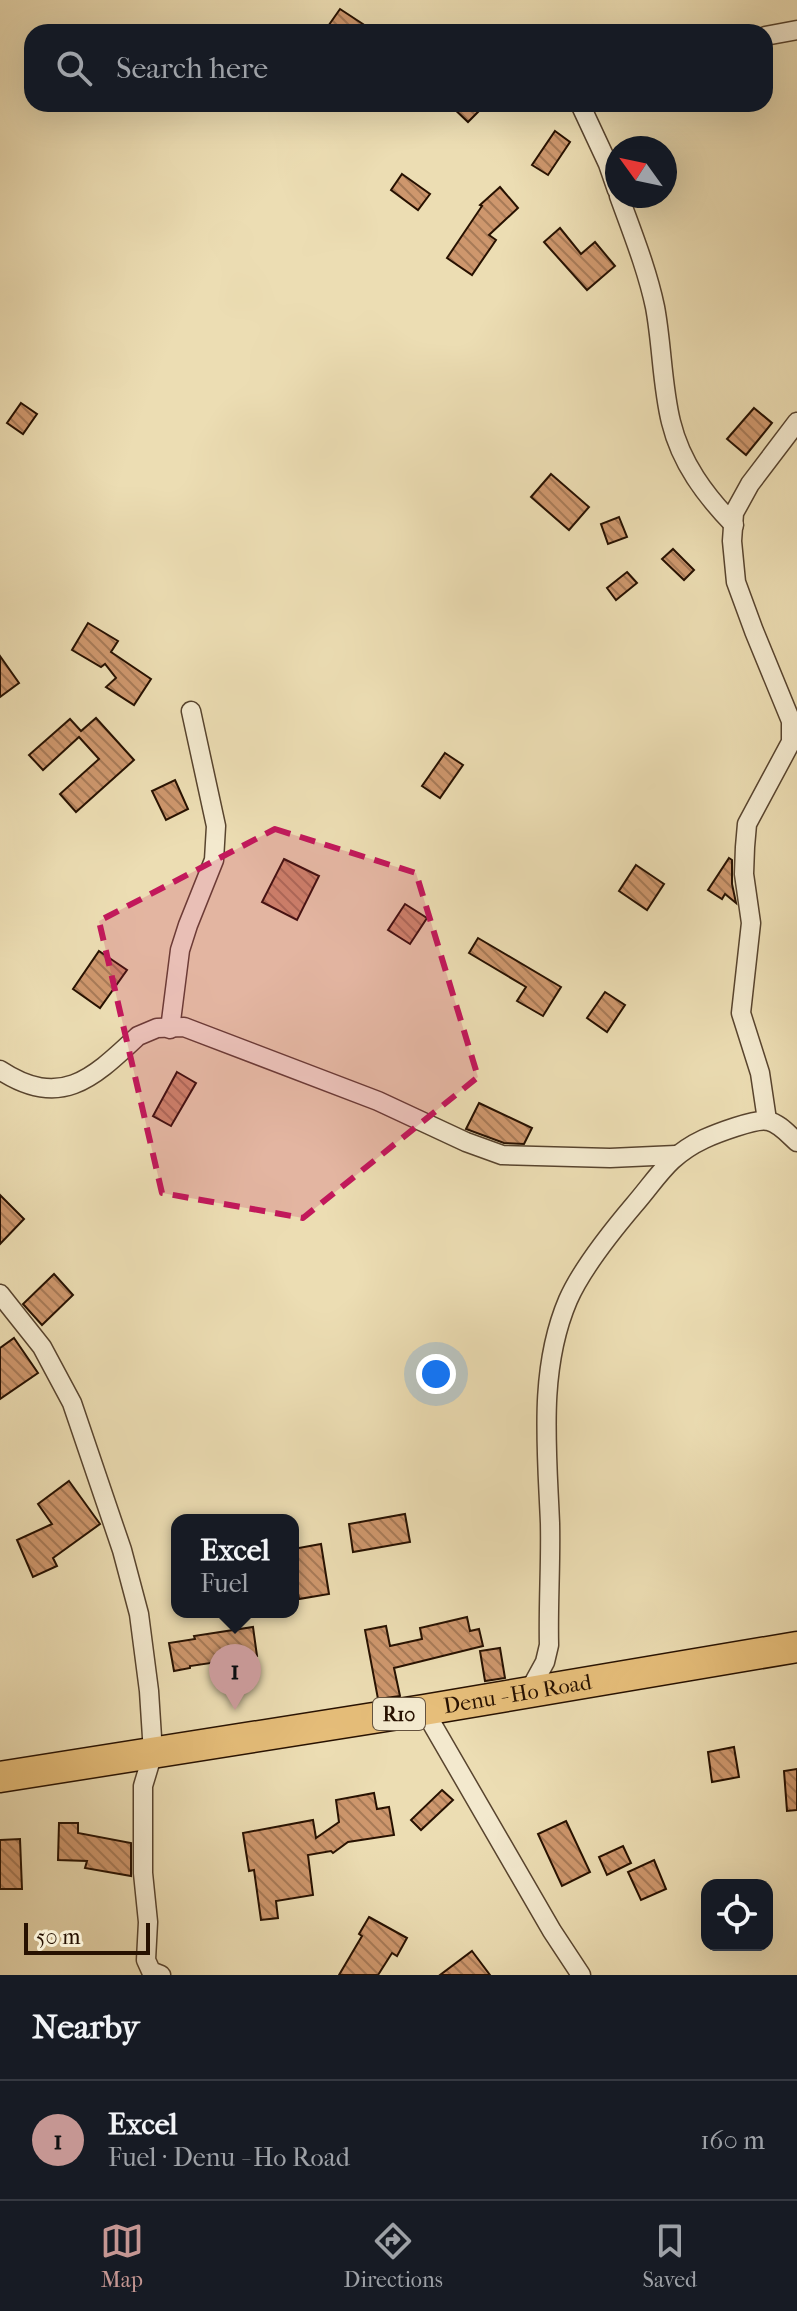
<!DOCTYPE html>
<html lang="en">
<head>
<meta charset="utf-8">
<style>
  :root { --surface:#171b24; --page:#242831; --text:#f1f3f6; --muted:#9ea1a6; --line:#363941; --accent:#c59692 }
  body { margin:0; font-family:"IM FELL French Canon",serif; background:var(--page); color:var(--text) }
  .controls { position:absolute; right:24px; bottom:24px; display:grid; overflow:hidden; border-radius:16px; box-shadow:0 8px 32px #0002 }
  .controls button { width:72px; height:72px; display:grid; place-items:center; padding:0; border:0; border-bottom:2px solid var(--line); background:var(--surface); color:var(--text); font:40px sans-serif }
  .compass { position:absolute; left:605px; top:136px; width:72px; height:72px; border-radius:50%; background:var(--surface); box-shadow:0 8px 32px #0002; rotate:303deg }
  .scale { position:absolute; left:24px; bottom:20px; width:126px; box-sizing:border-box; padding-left:8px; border:4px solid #271101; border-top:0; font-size:22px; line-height:28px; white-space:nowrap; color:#271101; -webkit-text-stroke:6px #f3e9ce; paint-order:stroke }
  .you { position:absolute; left:436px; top:1374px; width:28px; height:28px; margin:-20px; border:6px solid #fff; border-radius:50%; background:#1a73e8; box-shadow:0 0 0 12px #1a73e833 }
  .badge { display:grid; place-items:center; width:52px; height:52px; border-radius:50%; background:var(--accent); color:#111; font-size:26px; font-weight:700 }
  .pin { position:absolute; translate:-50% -66px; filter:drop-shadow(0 2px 4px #0008) }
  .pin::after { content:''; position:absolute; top:42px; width:28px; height:24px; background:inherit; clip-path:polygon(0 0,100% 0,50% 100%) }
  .popup { position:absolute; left:171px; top:1514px; width:128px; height:104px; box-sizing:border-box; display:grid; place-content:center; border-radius:16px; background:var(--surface); filter:drop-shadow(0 2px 6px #0005); font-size:26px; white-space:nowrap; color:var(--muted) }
  .popup b { font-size:30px; color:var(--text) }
  .popup::after { content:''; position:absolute; left:50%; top:100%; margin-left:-16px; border:16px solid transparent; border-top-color:var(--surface) }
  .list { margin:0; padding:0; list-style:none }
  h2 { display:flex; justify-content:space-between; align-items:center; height:104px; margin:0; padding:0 32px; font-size:34px }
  h2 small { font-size:26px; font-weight:400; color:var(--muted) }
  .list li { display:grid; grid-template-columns:52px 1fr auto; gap:24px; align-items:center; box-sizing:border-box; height:120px; padding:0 32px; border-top:2px solid var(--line) }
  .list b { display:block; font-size:30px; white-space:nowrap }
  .list p { margin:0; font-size:26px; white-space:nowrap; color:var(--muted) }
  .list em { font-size:26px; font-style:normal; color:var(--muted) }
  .icon { flex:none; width:44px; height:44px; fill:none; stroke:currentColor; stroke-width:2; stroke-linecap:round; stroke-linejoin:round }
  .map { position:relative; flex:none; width:797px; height:1975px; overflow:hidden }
  .search { position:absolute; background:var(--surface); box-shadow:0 8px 32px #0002; left:24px; right:24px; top:24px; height:88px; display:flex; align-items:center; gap:20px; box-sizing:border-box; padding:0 28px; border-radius:24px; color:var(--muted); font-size:30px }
  .sheet { height:224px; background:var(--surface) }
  nav { display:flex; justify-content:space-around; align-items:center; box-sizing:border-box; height:112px; border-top:2px solid var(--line); background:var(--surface); font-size:22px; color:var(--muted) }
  nav a { display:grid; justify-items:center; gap:4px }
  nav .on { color:var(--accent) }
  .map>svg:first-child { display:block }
  .building { fill:url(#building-back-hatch); stroke:#271101; stroke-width:2 }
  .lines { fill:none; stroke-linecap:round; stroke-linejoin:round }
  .street-casing { stroke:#58442e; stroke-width:21 }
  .primary-casing { stroke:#271101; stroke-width:33 }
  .street { stroke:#f3e9ce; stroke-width:18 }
  .primary { stroke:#e6be7a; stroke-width:30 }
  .marked { fill:#c2185b; fill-opacity:0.2; stroke:#c2185b; stroke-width:6; stroke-dasharray:16 10; stroke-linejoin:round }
  .labels { text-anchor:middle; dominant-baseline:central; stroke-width:6; stroke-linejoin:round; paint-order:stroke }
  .shield { fill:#f3e9ce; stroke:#64523e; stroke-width:2 }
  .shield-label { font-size:20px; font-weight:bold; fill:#271101 }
  .street-label { font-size:22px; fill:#271101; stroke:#f3e9ce }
</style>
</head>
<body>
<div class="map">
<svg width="797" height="1975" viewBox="0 0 797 1975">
  <defs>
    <pattern id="building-back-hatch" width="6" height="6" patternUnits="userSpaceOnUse" patternTransform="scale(2)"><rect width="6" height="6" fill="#ce976d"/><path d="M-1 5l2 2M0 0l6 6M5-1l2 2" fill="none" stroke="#a77a57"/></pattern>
  </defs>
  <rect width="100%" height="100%" fill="#ecddb3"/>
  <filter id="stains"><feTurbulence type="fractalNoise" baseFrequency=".0025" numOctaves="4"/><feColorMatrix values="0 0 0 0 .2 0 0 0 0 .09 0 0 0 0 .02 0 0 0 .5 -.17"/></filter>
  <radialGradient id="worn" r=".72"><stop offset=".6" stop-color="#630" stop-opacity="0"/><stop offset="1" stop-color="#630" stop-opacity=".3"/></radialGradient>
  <g class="building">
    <path d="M340 9 375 32H324Z"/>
    <path d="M449 104H486L468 122Z"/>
    <path d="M555 131 570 142 548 175 532 165Z"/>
    <path d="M402 174 430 194 418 210 391 190Z"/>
    <path d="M500 187 518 208 489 235 496 240 472 275 447 258 482 206 480 205Z"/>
    <path d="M560 228 581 254 595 242 615 266 587 290 544 242Z"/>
    <path d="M21 403 37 414 23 434 7 423Z"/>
    <path d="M754 408 772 423 746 455 727 439Z"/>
    <path d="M551 474 589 507 569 530 531 497Z"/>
    <path d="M619 517 627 537 608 544 601 524Z"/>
    <path d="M673 549 694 570 684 580 662 559Z"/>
    <path d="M627 572 637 583 616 600 607 588Z"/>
    <path d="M88 623 118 641 111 652 151 679 134 705 106 687 116 678 105 664 101 667 72 650Z"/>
    <path d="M0 656 19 683 0 697Z"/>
    <path d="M96 718 134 760 76 812 60 794 99 759 79 737 43 770 29 755 70 719 81 731Z"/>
    <path d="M445 753 463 765 440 798 422 786Z"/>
    <path d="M175 780 188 809 166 820 152 791Z"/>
    <path d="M729 858 732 860V884L736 903 725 894 722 899 708 890Z"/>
    <path d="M284 859 319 876 297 920 262 902Z"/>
    <path d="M636 865 664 884 647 910 619 891Z"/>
    <path d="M405 904 427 918 410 944 388 930Z"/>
    <path d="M478 938 561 987 543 1016 517 1001 526 987 469 953Z"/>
    <path d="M99 951 127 970 100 1008 73 989Z"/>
    <path d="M605 992 625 1005 607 1032 587 1018Z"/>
    <path d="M177 1072 196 1083 171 1126 153 1116Z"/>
    <path d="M479 1103 532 1128 524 1144 504 1143 466 1129Z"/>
    <path d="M0 1195 24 1219 0 1244Z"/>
    <path d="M54 1274 73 1295 42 1325 23 1304Z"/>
    <path d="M14 1338 38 1373 0 1399V1348Z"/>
    <path d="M69 1481 100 1524 53 1558 57 1566 33 1577 17 1540 52 1524 38 1504Z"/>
    <path d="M405 1514 410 1542 353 1552 349 1524Z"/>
    <path d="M321 1544 329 1594 299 1599 293 1567V1549Z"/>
    <path d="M467 1617 470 1631 479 1629 483 1646 394 1668 400 1696 378 1699 365 1630 386 1626 390 1646 422 1639 420 1628Z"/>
    <path d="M253 1627 257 1656 190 1666V1668L174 1671 169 1643 195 1639 194 1636Z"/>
    <path d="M500 1648 505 1678 485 1681 480 1651Z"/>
    <path d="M734 1747 739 1777 712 1782 708 1752Z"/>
    <path d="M797 1769V1810L787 1811 784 1771Z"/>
    <path d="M442 1790 453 1800 421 1830 411 1820Z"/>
    <path d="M374 1793 377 1809 389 1807 394 1835 348 1842 333 1853 331 1851 308 1855 313 1895 276 1901 278 1918 261 1920 254 1870 249 1871 243 1833 313 1820 316 1838 339 1822 336 1800Z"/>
    <path d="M566 1821 590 1872 562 1886 538 1834Z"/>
    <path d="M59 1823H78V1833L131 1843V1876L85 1868 87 1861 58 1860Z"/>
    <path d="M20 1839 22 1889H0V1840Z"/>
    <path d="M623 1846 631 1863 607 1875 599 1857Z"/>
    <path d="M654 1860 666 1889 641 1900 628 1872Z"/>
    <path d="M369 1917 407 1938 397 1956 392 1953 378 1975H339L362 1936 359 1934Z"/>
    <path d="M472 1951 490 1975H440Z"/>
  </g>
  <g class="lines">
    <g class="street-casing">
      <g id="street">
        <path d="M765 36 797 30"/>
        <path d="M580 104 608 164 617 190"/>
        <path d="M619 196C632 232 647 269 655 307 662 344 662 386 671 422 681 463 705 495 734 525"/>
        <path d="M170 1029 180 950 188 925 214 860 216 826 191 711"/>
        <path d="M0 1070C61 1110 93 1078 138 1036L157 1028 184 1027 378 1101 466 1142 502 1155 610 1158 676 1155"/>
        <path d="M767 1120 760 1073 741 1013 751 923 744 874 745 847 747 824 791 742V721L754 631 736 582 732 541 734 513 750 484 797 422"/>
        <path d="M0 1294 42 1347 72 1403 122 1550 139 1614 149 1691 153 1753 143 1786V1873L148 1922 146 1960 151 1971 161 1975"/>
        <path d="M528 1693 545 1662 549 1645C548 1604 551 1563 550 1523 547 1449 538 1370 568 1300 582 1268 612 1231 634 1205 659 1176 668 1156 704 1139 715 1134 756 1118 768 1121 779 1123 789 1135 797 1142"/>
        <path d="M424 1710 552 1931 581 1975"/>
      </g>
    </g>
    <g class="primary-casing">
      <g id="primary">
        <path id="s1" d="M0 1777 424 1710 797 1647"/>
      </g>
    </g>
    <use href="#street" class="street"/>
    <use href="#primary" class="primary"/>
  </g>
  <path class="marked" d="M275 829 416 873 478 1077 303 1218 162 1193 99 921Z"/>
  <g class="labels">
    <rect class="shield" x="373" y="1698" width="52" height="32" rx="6"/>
    <g class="shield-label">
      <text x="399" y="1714">R10</text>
    </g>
    <g class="street-label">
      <text stroke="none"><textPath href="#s1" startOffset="524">Denu - Ho Road</textPath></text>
    </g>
  </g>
  <rect width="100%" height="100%" filter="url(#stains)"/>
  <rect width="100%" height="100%" fill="url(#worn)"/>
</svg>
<div class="controls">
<button><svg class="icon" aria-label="locate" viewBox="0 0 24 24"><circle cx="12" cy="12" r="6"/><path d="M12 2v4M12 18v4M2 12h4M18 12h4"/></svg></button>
</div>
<svg class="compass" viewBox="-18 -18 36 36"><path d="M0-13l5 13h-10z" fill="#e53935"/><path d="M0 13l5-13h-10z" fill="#9ea1a6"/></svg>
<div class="scale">50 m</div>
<div class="you"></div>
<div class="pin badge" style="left:235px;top:1710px">1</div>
<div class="popup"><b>Excel</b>Fuel</div>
<div class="search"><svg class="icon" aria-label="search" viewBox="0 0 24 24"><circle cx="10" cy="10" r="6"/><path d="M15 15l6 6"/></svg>Search here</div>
</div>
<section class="sheet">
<h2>Nearby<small></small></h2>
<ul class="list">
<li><span class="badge">1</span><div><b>Excel</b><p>Fuel · Denu - Ho Road</p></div><em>160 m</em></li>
</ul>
</section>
<nav>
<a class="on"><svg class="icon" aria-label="map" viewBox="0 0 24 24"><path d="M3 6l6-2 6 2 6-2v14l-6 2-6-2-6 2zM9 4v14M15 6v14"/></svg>Map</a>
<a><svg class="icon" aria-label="directions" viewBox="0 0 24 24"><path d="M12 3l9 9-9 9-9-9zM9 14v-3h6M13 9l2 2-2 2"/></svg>Directions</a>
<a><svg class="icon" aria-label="saved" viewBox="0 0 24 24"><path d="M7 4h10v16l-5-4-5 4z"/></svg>Saved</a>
</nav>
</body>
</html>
